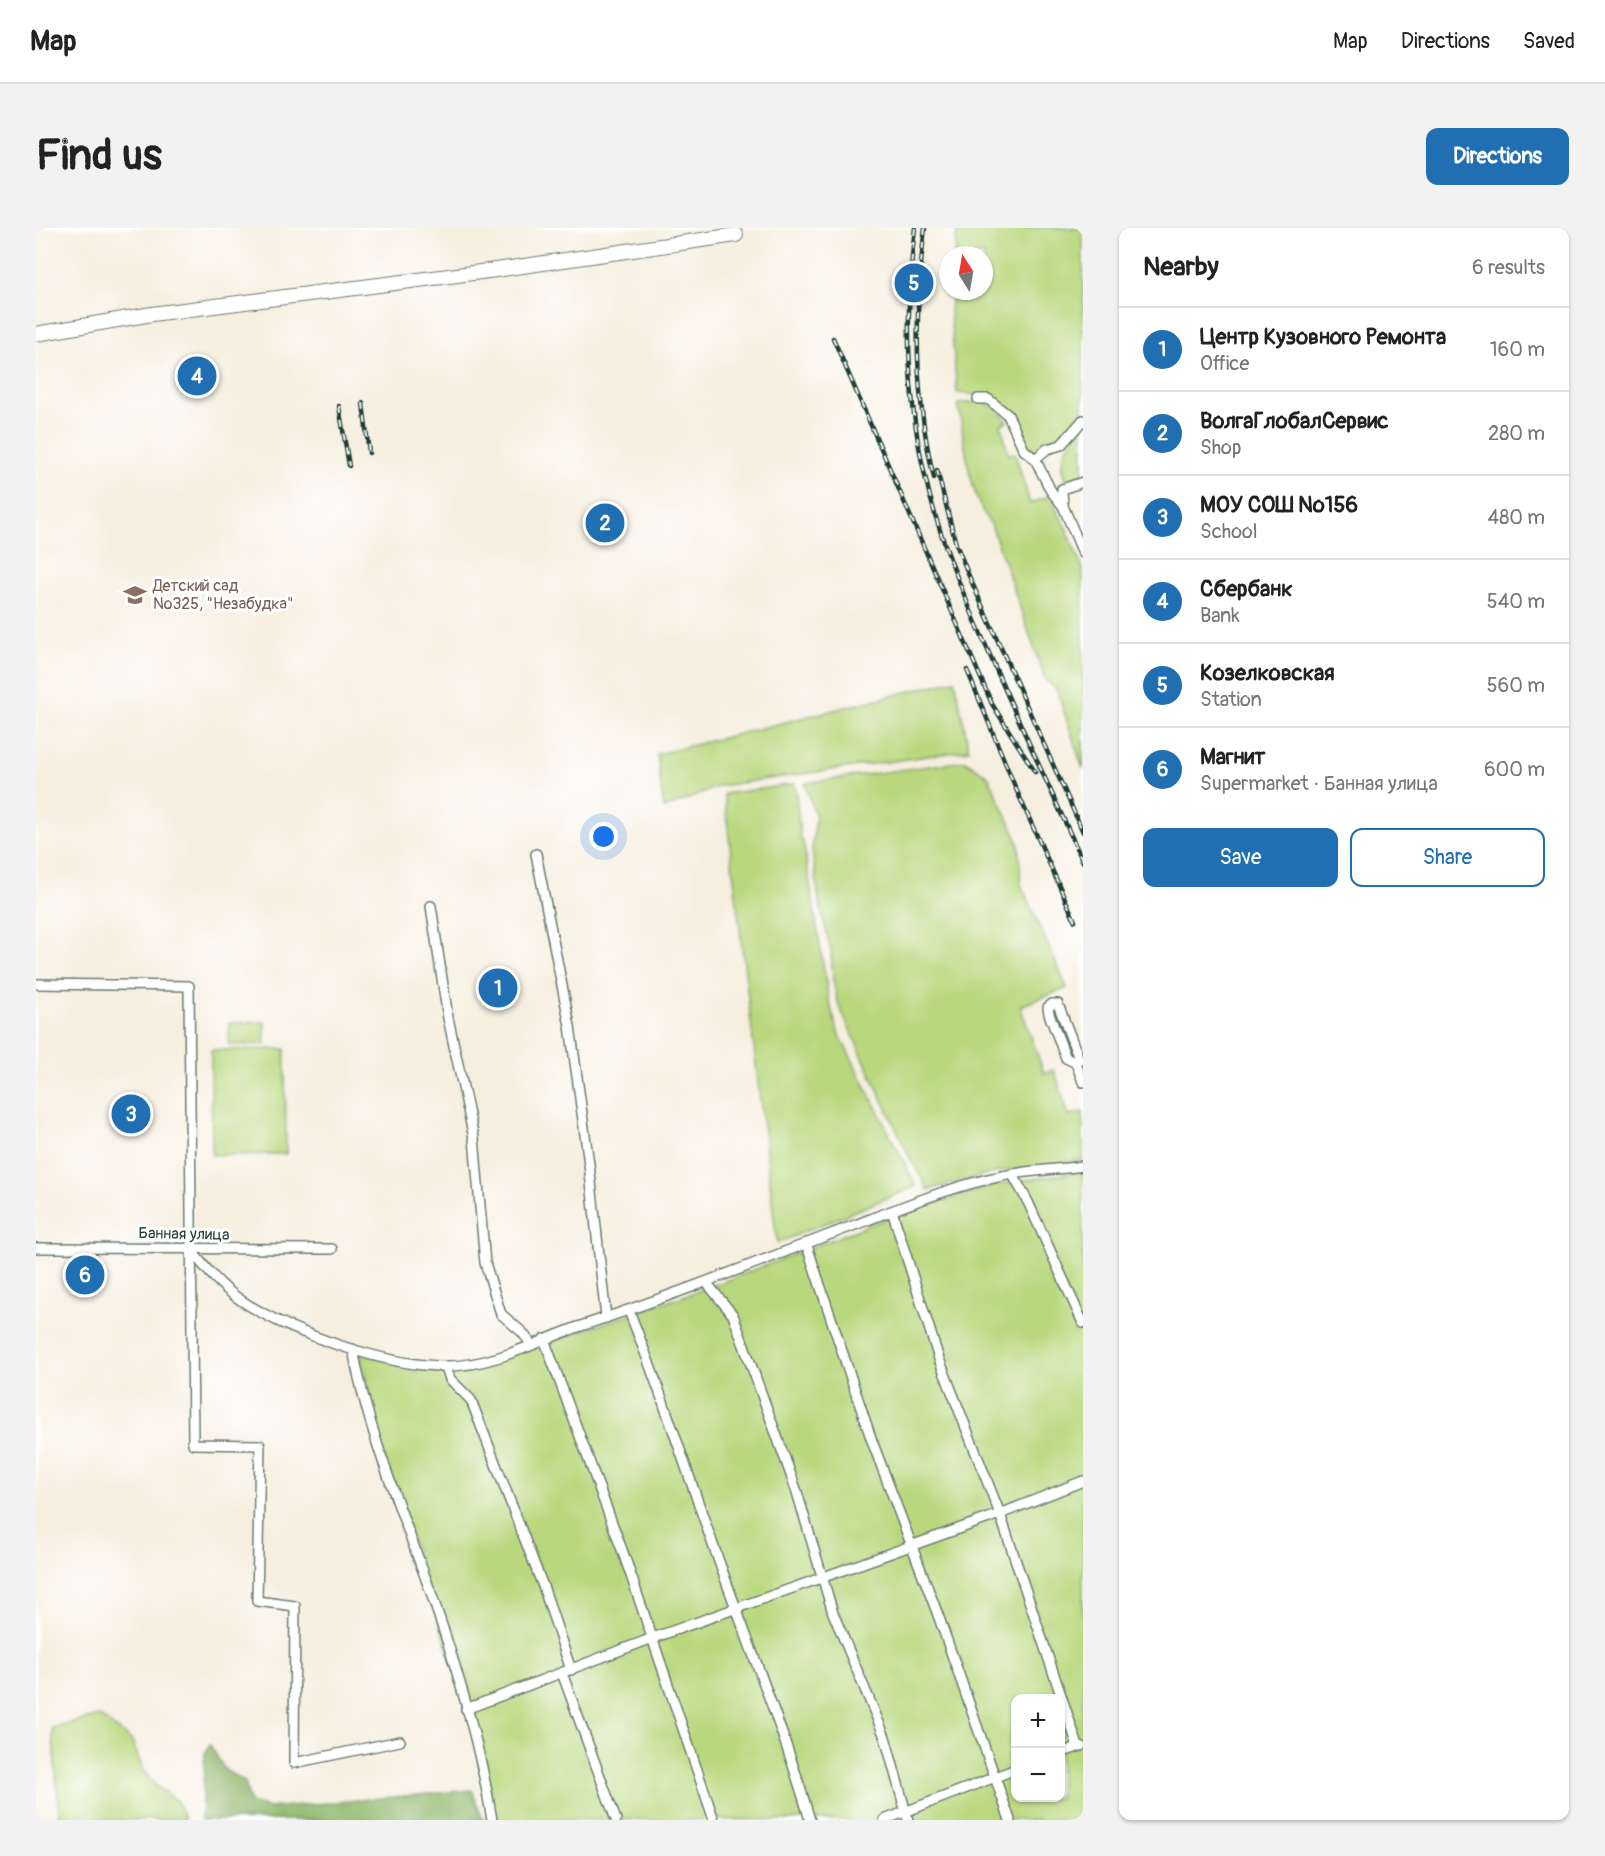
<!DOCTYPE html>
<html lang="en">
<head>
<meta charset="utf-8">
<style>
  :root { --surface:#fff; --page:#f2f2f2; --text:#222; --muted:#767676; --line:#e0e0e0; --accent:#1f6fb2 }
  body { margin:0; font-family:Pangolin,sans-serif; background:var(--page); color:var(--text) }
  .controls { position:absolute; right:18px; bottom:18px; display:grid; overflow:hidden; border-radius:12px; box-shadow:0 2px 4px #0004 }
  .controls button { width:54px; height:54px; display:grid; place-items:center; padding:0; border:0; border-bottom:2px solid var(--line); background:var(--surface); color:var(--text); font:30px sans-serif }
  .compass { position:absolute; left:903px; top:18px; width:54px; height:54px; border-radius:50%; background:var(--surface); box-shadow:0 2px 4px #0004; rotate:349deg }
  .you { position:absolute; left:568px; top:609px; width:21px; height:21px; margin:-15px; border:4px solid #fff; border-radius:50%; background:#1a73e8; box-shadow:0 0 0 9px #1a73e833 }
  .badge { display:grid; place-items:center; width:39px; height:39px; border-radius:50%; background:var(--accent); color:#fff; font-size:20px; font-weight:700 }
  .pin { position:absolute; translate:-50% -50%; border:3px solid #fff; box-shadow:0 2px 6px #0006 }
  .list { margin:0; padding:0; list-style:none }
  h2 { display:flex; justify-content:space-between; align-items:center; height:78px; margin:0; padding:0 24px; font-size:26px }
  h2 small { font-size:20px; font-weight:400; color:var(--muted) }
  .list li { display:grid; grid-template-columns:39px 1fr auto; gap:18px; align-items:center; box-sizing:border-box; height:84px; padding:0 24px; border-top:2px solid var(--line) }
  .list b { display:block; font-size:22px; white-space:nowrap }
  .list p { margin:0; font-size:20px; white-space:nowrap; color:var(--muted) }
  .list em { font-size:20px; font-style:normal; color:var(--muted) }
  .actions { display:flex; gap:12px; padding:18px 24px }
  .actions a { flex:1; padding:14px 0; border:2px solid var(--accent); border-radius:12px; text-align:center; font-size:21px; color:var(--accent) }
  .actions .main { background:var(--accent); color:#fff }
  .map { position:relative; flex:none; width:1047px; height:1592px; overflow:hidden; border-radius:12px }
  header { display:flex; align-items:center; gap:36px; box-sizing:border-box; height:84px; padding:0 30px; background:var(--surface); border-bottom:2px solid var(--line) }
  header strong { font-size:28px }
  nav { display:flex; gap:33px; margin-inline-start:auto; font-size:21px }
  .intro { display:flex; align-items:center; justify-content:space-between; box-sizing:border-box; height:144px; padding:0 36px }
  h1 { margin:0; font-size:42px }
  .button { padding:15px 27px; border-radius:12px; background:var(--accent); color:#fff; font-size:21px; font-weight:700 }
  main { display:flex; gap:36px; padding:0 36px }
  aside { flex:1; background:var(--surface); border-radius:12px; box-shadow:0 2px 4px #0004 }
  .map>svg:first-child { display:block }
  .green { fill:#b9d87e; stroke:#6c8a59; stroke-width:1.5; fill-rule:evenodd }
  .forest { fill:#92b86d; stroke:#587a50; stroke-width:1.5 }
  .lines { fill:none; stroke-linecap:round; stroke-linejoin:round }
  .street-casing { stroke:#6a7b70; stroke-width:12 }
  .secondary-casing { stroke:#6a7b70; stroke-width:16 }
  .street { stroke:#fff; stroke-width:9 }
  .secondary { stroke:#fff; stroke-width:14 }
  .rail-casing { stroke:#1f3d34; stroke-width:4.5 }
  .rail { stroke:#fff; stroke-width:2; stroke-dasharray:7; stroke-linecap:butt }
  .labels { text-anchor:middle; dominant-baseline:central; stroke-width:6; stroke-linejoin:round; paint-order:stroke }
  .education-label { font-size:16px; fill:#785e54; stroke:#fff; text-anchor:start }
  .street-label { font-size:16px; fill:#1f3d34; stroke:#fff }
</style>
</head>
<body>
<header>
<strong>Map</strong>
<nav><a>Map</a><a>Directions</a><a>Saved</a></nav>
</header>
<div class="intro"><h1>Find us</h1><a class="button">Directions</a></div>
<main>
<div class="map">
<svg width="1047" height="1592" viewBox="0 0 1047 1592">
  <rect width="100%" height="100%" fill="#fff"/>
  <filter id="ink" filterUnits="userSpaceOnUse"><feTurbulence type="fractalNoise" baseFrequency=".0167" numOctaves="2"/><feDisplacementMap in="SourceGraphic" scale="12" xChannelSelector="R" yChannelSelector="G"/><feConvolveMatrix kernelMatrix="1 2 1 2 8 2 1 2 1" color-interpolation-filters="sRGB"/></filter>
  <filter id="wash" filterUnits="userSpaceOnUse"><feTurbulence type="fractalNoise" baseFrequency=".008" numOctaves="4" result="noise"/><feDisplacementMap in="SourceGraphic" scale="24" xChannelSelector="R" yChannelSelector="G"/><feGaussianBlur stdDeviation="1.35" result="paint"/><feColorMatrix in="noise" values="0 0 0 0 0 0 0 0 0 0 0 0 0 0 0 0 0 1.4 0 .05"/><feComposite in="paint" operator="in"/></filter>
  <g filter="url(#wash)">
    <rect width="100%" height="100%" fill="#f6efdf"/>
    <g class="green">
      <path d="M921 0H1047V184L1023 214 999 224C989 218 987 212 982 202 966 171 954 167 921 165L914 83 916 63H948V27H919Z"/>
      <path d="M946 173 959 180 972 193 965 196 972 226 979 225 994 276 1013 268 1029 297 1047 342V541L1021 462 1009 451 955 296C932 269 929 211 922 176Z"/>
      <path d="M1047 198V252L1033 257C1019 235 1031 215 1047 198Z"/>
      <path d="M919 452 933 522 683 558 628 581 621 526Z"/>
      <path d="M929 533 952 548 977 601 983 618 985 657 1031 760 984 778 1008 845 1018 842 1033 888 1047 884V932L961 944 892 962 874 930 803 778 797 753 795 723 783 672 776 621 780 589 769 555Z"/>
      <path d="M759 556 765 613H767L793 773 802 804 880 958 741 1015 688 566Z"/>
      <path d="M229 794V816L193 817V795Z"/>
      <path d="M249 821 250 926 176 927 175 822Z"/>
      <path d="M1047 943V1592H458L449 1534 344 1216 324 1124 366 1137 411 1143 456 1133 671 1060 856 988 964 956ZM980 1470H1024V1570H980Z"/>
      <path d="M63 1488 96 1513 107 1542 120 1558 141 1573 149 1592H24L16 1500Z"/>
    </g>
    <path class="forest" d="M174 1517 189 1542 209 1554 214 1575 233 1580 436 1562 447 1592H165L169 1525Z"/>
  </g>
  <g filter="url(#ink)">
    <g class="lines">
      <g class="street-casing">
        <g id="street">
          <path d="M942 171H952L972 187 988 222 999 231 1015 263 1027 278 1047 325"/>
          <path d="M999 231 1011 221 1025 217 1047 192"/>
          <path d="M1027 278 1026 261 1047 254"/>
          <path d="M500 626 534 798 553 936 570 1090"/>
          <path d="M395 678 412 790 438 910 449 1035 465 1086 486 1104 495 1116"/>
          <path d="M0 756 153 758 157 1216 224 1217 221 1373 259 1378 258 1535 364 1513"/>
          <path d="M1040 835 1030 830 1013 786 1012 779 1016 776H1022L1043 831 1040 835 1047 854"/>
          <path d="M977 947 992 974 1047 1095"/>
          <path d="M856 983 903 1131 964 1286 1042 1518"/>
          <path d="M770 1015 836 1213 902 1387 974 1592"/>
          <path d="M0 1020 296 1021"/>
          <path d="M155 1022C170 1041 185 1059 206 1073 255 1105 352 1139 411 1138 459 1138 503 1112 548 1097 640 1067 729 1031 819 997 866 979 916 958 966 948 992 942 1020 942 1047 938"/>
          <path d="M670 1054 697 1087 760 1261 797 1385 849 1509 872 1592"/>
          <path d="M593 1083C627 1167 654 1254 685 1339 715 1423 749 1506 774 1592"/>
          <path d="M508 1111 589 1330 678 1592"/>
          <path d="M317 1121C332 1206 367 1286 396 1368 421 1440 444 1516 456 1592"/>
          <path d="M410 1139 414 1151 435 1172 508 1361 535 1442"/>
          <path d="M526 1445 580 1592"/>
          <path d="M430 1481 614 1411 964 1286 1047 1253"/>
          <path d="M1024 1525 1045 1518"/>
          <path d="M848 1592 980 1541"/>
        </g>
      </g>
      <g class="secondary-casing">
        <path id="secondary" d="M0 106 116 86 460 42 700 7"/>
      </g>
      <use href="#street" class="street"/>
      <use href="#secondary" class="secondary"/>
      <g class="rail-casing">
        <g id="rail">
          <path d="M879 0C869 83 870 166 889 248 902 307 926 363 950 418 981 491 1015 562 1047 634"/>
          <path d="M889 0C878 83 878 168 898 250"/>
          <path d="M797 110 956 476 999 544"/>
          <path d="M327 175 333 225"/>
          <path d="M303 178 313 238"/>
          <path d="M901 242 920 316 933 348 1047 604"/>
          <path d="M931 442 980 561 1039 693"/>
        </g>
      </g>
      <use href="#rail" class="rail"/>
    </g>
  </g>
  <defs>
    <g id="school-bare" transform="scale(1.8)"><path d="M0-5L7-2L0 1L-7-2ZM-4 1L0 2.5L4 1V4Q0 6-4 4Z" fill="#8d6e63" stroke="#fff" stroke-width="2.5" paint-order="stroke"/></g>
  </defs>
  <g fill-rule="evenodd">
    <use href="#school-bare" x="99" y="367"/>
  </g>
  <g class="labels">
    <g class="education-label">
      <text x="117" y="358">Детский сад<tspan x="117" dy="18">№325, "Незабудка"</tspan></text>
    </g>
    <g class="street-label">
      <text transform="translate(148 1006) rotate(1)">Банная улица</text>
    </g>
  </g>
</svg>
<div class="controls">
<button>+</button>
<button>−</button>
</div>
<svg class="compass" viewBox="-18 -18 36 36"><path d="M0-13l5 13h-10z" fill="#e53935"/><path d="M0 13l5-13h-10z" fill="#767676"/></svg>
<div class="you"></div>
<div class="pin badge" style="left:462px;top:760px">1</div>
<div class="pin badge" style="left:569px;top:295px">2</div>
<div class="pin badge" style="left:95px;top:886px">3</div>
<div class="pin badge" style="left:161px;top:148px">4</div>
<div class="pin badge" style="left:878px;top:55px">5</div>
<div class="pin badge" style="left:49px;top:1047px">6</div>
</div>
<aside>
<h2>Nearby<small>6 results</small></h2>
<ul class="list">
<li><span class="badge">1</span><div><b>Центр Кузовного Ремонта</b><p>Office</p></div><em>160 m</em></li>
<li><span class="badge">2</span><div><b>ВолгаГлобалСервис</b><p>Shop</p></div><em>280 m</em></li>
<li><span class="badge">3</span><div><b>МОУ СОШ №156</b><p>School</p></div><em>480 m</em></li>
<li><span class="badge">4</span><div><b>Сбербанк</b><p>Bank</p></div><em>540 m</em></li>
<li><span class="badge">5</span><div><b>Козелковская</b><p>Station</p></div><em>560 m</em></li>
<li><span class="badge">6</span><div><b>Магнит</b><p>Supermarket · Банная улица</p></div><em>600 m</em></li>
</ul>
<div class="actions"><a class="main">Save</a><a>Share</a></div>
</aside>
</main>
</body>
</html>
